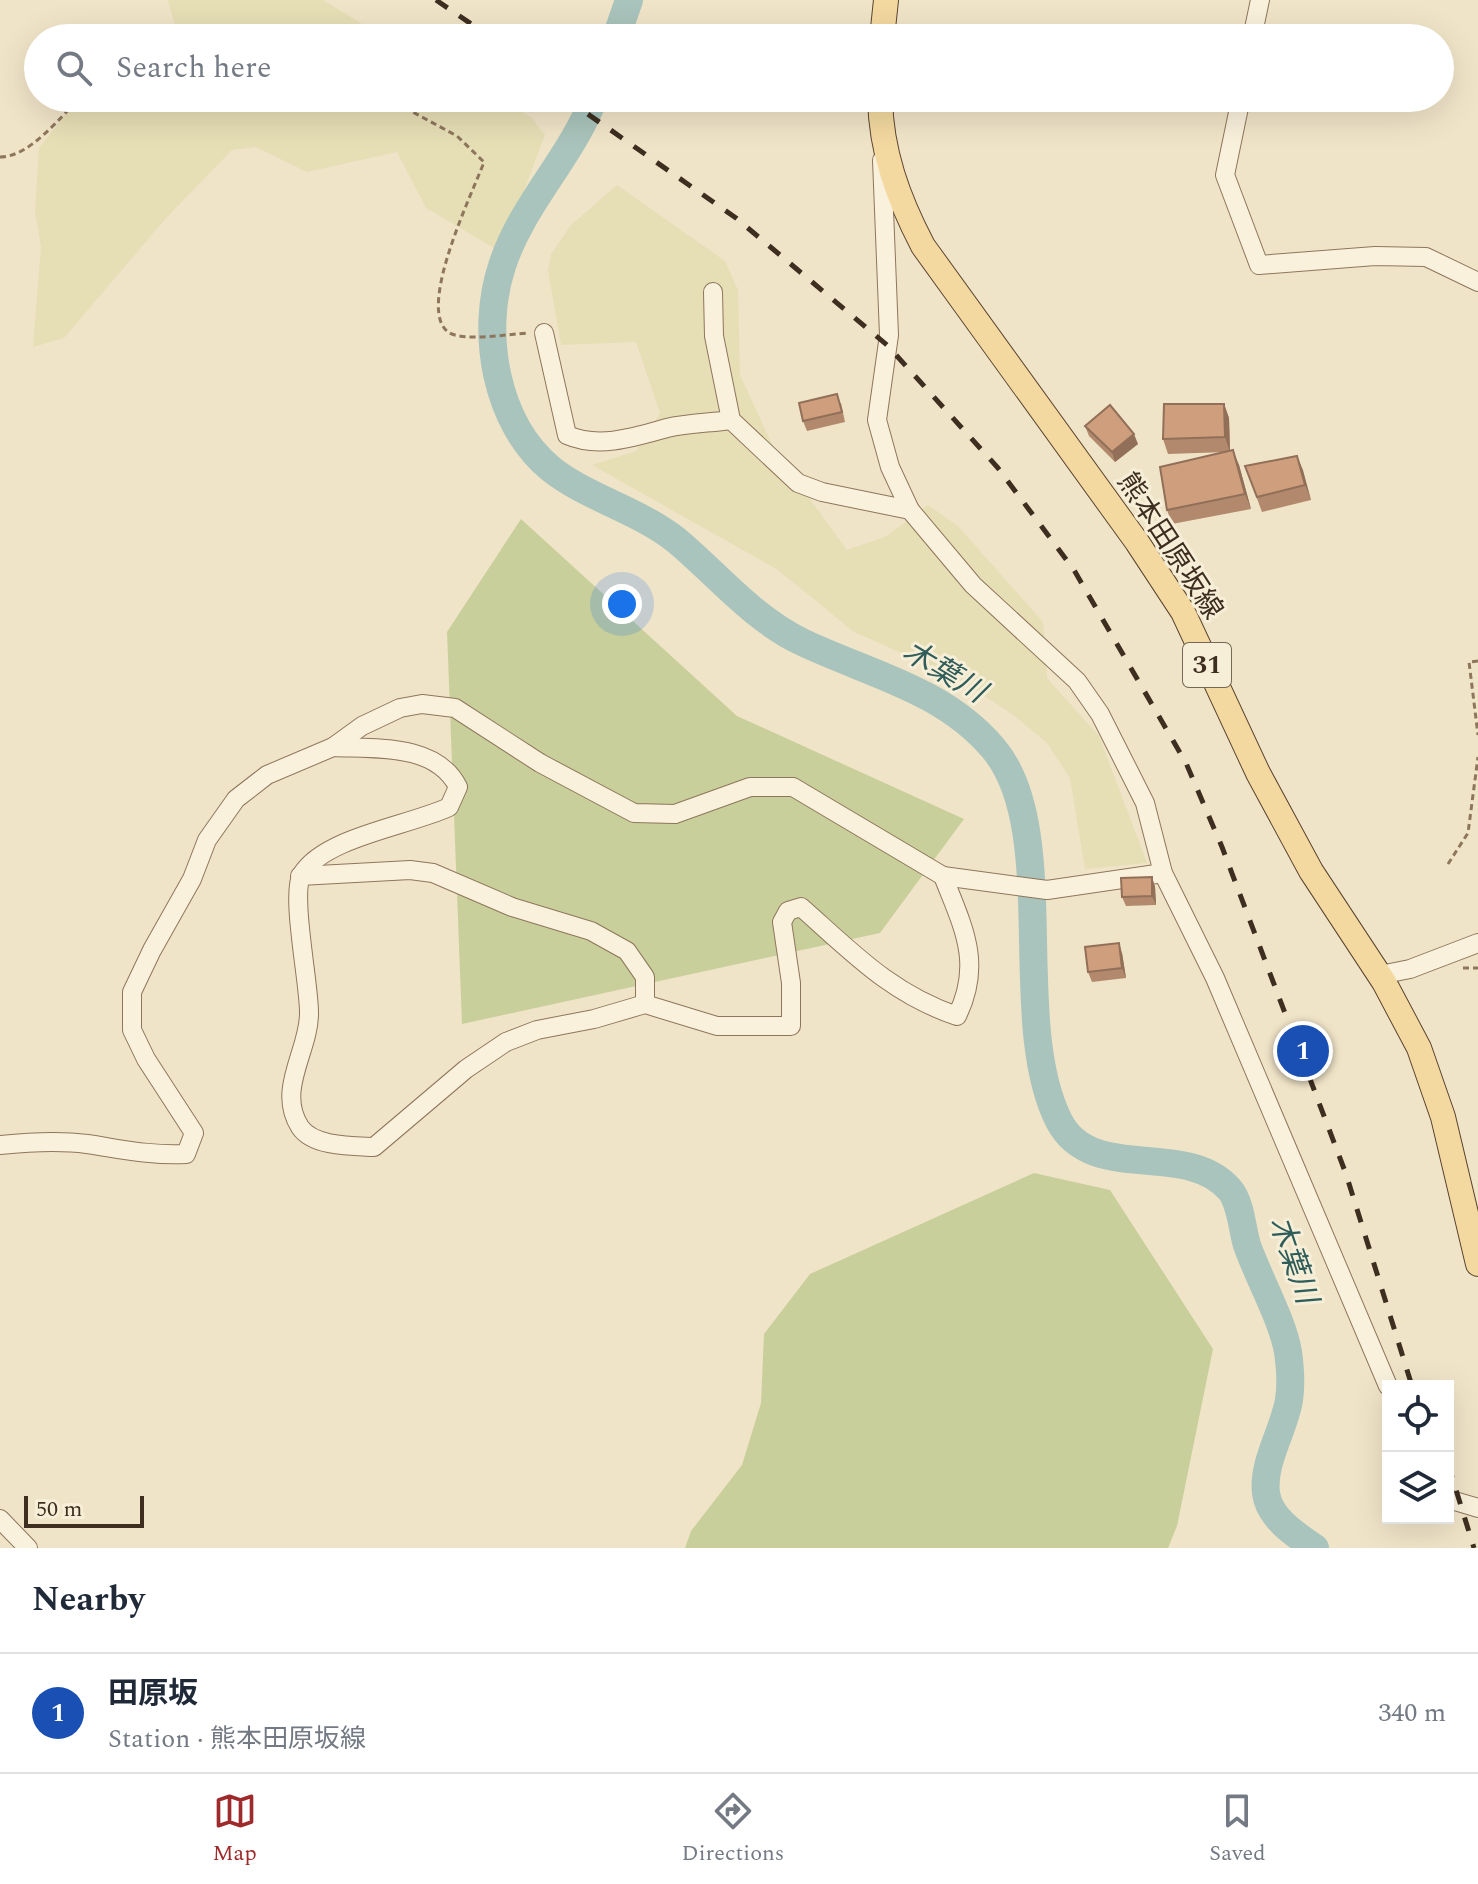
<!DOCTYPE html>
<html lang="en">
<head>
<meta charset="utf-8">
<style>
  :root { --surface:#fff; --page:#f2f2f3; --text:#1f2937; --muted:#747a83; --line:#e0e1e3; --accent:#9e2a2b }
  body { margin:0; font-family:Spectral,"Noto Sans JP",serif; background:var(--page); color:var(--text) }
  .controls { position:absolute; right:24px; bottom:24px; display:grid; overflow:hidden; border-radius:0px; box-shadow:0 8px 32px #0002 }
  .controls button { width:72px; height:72px; display:grid; place-items:center; padding:0; border:0; border-bottom:2px solid var(--line); background:var(--surface); color:var(--text); font:40px sans-serif }
  .scale { position:absolute; left:24px; bottom:20px; width:120px; box-sizing:border-box; padding-left:8px; border:4px solid #3d2e20; border-top:0; font-size:22px; line-height:28px; white-space:nowrap; color:#3d2e20; -webkit-text-stroke:6px #f7eed8; paint-order:stroke }
  .you { position:absolute; left:622px; top:604px; width:28px; height:28px; margin:-20px; border:6px solid #fff; border-radius:50%; background:#1a73e8; box-shadow:0 0 0 12px #1a73e833 }
  .badge { display:grid; place-items:center; width:52px; height:52px; border-radius:50%; background:var(--accent); color:#fff; font-size:26px; font-weight:700 }
  .pin { position:absolute; translate:-50% -50%; border:4px solid #fff; box-shadow:0 2px 8px #0006 }
  .list { margin:0; padding:0; list-style:none }
  h2 { display:flex; justify-content:space-between; align-items:center; height:104px; margin:0; padding:0 32px; font-size:34px }
  h2 small { font-size:26px; font-weight:400; color:var(--muted) }
  .list li { display:grid; grid-template-columns:52px 1fr auto; gap:24px; align-items:center; box-sizing:border-box; height:120px; padding:0 32px; border-top:2px solid var(--line) }
  .list b { display:block; font-size:30px; white-space:nowrap }
  .list p { margin:0; font-size:26px; white-space:nowrap; color:var(--muted) }
  .list em { font-size:26px; font-style:normal; color:var(--muted) }
  .icon { flex:none; width:44px; height:44px; fill:none; stroke:currentColor; stroke-width:2; stroke-linecap:round; stroke-linejoin:round }
  .map { position:relative; flex:none; width:1478px; height:1548px; overflow:hidden }
  .search { position:absolute; background:var(--surface); box-shadow:0 8px 32px #0002; left:24px; right:24px; top:24px; height:88px; display:flex; align-items:center; gap:20px; box-sizing:border-box; padding:0 28px; border-radius:44px; color:var(--muted); font-size:30px }
  .sheet { height:224px; background:var(--surface) }
  nav { display:flex; justify-content:space-around; align-items:center; box-sizing:border-box; height:112px; border-top:2px solid var(--line); background:var(--surface); font-size:22px; color:var(--muted) }
  nav a { display:grid; justify-items:center; gap:4px }
  nav .on { color:var(--accent) }
  .map>svg:first-child { display:block }
  .farmland { fill:#e6deb5 }
  .green { fill:#c9cf9b }
  .lines { fill:none; stroke-linecap:round; stroke-linejoin:round }
  .river { stroke:#a9c4bc; stroke-width:28 }
  .minor-casing { stroke:#8d765c; stroke-width:20 }
  .major-casing { stroke:#5b4430; stroke-width:26 }
  .path { stroke:#8d765c; stroke-width:3; stroke-dasharray:6 4; stroke-linecap:butt }
  .minor { stroke:#faf1dc; stroke-width:18 }
  .major { stroke:#f3d9a0; stroke-width:24 }
  .rail { stroke:#3d2e20; stroke-width:5; stroke-dasharray:14 14; stroke-linecap:butt }
  .wall { fill:#b2896c }
  .shaded-wall { fill:#916f58 }
  .building { fill:#cf9f7d; stroke:#916f58; stroke-width:2 }
  .labels { text-anchor:middle; dominant-baseline:central; stroke-width:6; stroke-linejoin:round; paint-order:stroke }
  .shield { fill:#f7eed8; stroke:#756857; stroke-width:2 }
  .shield-label { font-size:26px; font-weight:bold; fill:#3d2e20 }
  .street-label { font-size:28px; fill:#3d2e20; stroke:#f7eed8 }
  .water-label { font-size:30px; font-style:italic; fill:#2f5d5a; stroke:#f7eed8 }
</style>
</head>
<body>
<div class="map">
<svg width="1478" height="1548" viewBox="0 0 1478 1548">
  <rect width="100%" height="100%" fill="#f0e4c8"/>
  <g class="farmland">
    <path d="M168 0H323L385 38H169L177 33Z"/>
    <path d="M78 98H495L531 117 545 135 501 252 426 208 397 152 307 172 256 147 232 150 167 217 64 338 33 347 41 247 35 211 39 148Z"/>
    <path d="M617 185 725 261 738 290 740 375 775 451 847 550 887 536 928 505 958 526 1043 622 1047 678 1099 736 1147 863 1085 869 1070 778 1047 743 1012 714 950 674 854 632 778 570 592 465 636 451 660 413 636 342 561 345 548 270 551 254 571 225Z"/>
  </g>
  <g class="green">
    <path d="M521 519 737 716 964 819 880 933 462 1024 447 632Z"/>
    <path d="M1034 1173 1110 1190 1213 1349 1177 1526 1168 1548H685L691 1531 742 1465 761 1403 764 1334 810 1274Z"/>
  </g>
  <g class="lines">
    <g class="river">
      <path d="M616 38 629 0"/>
      <path d="M594 98C571 158 522 204 502 266 480 332 495 423 551 469 586 497 638 510 676 540 718 575 752 618 802 642 869 674 943 689 993 748 1062 828 1008 1021 1059 1121 1092 1185 1187 1139 1230 1190 1241 1203 1242 1229 1247 1245 1258 1277 1283 1321 1288 1352 1290 1366 1291 1387 1289 1400 1284 1430 1262 1463 1266 1493 1269 1518 1296 1535 1315 1548"/>
    </g>
    <g class="minor-casing">
      <g id="minor">
        <path d="M1252 38 1260 0"/>
        <path d="M1241 98 1225 175 1259 265 1375 256 1426 257 1478 282"/>
        <path d="M882 160 889 335 877 420 890 467 910 510 973 585 1077 681 1100 714 1145 803 1163 873 1215 978 1388 1386"/>
        <path d="M713 292 714 336 731 420 798 483 822 492 910 510"/>
        <path d="M544 333 567 435C599 449 635 437 667 428 687 423 710 423 731 420"/>
        <path d="M333 747C375 749 436 743 458 787L449 807C408 826 325 837 302 874 290 894 310 987 309 1014 309 1051 276 1090 300 1127 313 1147 353 1146 374 1147L466 1069 506 1042 537 1030 594 1019 645 1004 717 1026H791V983L782 922 788 911 801 907C852 952 891 994 957 1016 983 963 963 927 943 876"/>
        <path d="M300 876 410 870 433 873 512 907 591 931 627 951 645 977V1004"/>
        <path d="M1380 975 1410 969 1478 943"/>
        <path d="M0 1145C29 1142 58 1140 87 1144 121 1149 152 1156 186 1154L194 1133 146 1059 132 1030V992L152 950 192 879 207 840 236 799 267 775 333 747 362 726 400 708 422 704 455 708 540 763 634 813 675 814 750 787H793L943 876 1047 890 1163 873"/>
        <path d="M1448 1499 1478 1508"/>
        <path d="M0 1519 28 1548"/>
      </g>
    </g>
    <g class="major-casing">
      <g id="major">
        <path d="M882 38 886 0"/>
        <path d="M880 98C881 152 898 198 923 246L1137 542 1183 612 1258 773 1311 871 1384 982 1419 1048 1443 1117 1478 1264"/>
      </g>
    </g>
    <g class="path">
      <path d="M199 98H228"/>
      <path d="M387 98 457 136 484 162C473 192 416 308 448 332 462 342 510 334 528 333"/>
      <path d="M0 157C30 157 60 117 80 98"/>
      <path d="M1478 661 1469 662 1478 735"/>
      <path d="M1448 864 1468 833 1478 757"/>
      <path d="M1463 968H1478"/>
    </g>
    <use href="#minor" class="minor"/>
    <use href="#major" class="major"/>
    <g class="rail">
      <path d="M436 0 492 38"/>
      <path d="M565 98 736 218 887 345 998 468 1074 570 1186 763 1222 847 1346 1174 1412 1386"/>
      <path d="M1448 1464 1474 1548"/>
    </g>
  </g>
  <g class="wall">
    <path d="M841 403 845 422 807 431 803 421Z"/>
    <path d="M1224 404 1229 418 1230 451 1239 465 1251 509 1172 524 1167 510 1227 452 1168 454 1163 439Z"/>
    <path d="M1085 426 1138 444 1115 462 1089 436Z"/>
    <path d="M1297 456 1311 500 1262 512 1245 466Z"/>
    <path d="M1152 877 1155 887 1156 905 1126 906 1122 897Z"/>
    <path d="M1122 953 1126 978 1092 982 1088 972Z"/>
  </g>
  <g class="shaded-wall">
    <path d="M1224 404 1229 418 1230 452 1225 437Z"/>
    <path d="M1134 434 1138 444 1115 462 1112 452Z"/>
    <path d="M1233 450 1239 465 1251 509 1245 494Z"/>
    <path d="M1297 456 1303 470 1311 500 1305 485Z"/>
    <path d="M1152 877 1155 887 1156 905 1152 896Z"/>
    <path d="M1119 943 1122 953 1126 978 1122 968Z"/>
  </g>
  <g class="building">
    <path d="M837 394 842 412 803 421 799 403Z"/>
    <path d="M1164 404H1224L1225 437 1163 439Z"/>
    <path d="M1110 405 1134 434 1112 452 1085 426Z"/>
    <path d="M1233 450 1245 494 1167 510 1160 467Z"/>
    <path d="M1297 456 1305 485 1257 497 1245 466Z"/>
    <path d="M1152 877V896L1122 897 1121 878Z"/>
    <path d="M1119 943 1122 968 1088 972 1085 947Z"/>
  </g>
  <g class="labels">
    <rect class="shield" x="1183" y="643" width="48" height="44" rx="6"/>
    <g class="shield-label">
      <text x="1207" y="665">31</text>
    </g>
    <g class="street-label">
      <text transform="translate(1170 546) rotate(57)">熊本田原坂線</text>
    </g>
    <g class="water-label">
      <text transform="translate(944 672) rotate(31)">木葉川</text>
      <text transform="translate(1293 1260) rotate(71)">木葉川</text>
    </g>
  </g>
</svg>
<div class="controls">
<button><svg class="icon" aria-label="locate" viewBox="0 0 24 24"><circle cx="12" cy="12" r="6"/><path d="M12 2v4M12 18v4M2 12h4M18 12h4"/></svg></button>
<button><svg class="icon" aria-label="layers" viewBox="0 0 24 24"><path d="M12 4l9 5-9 5-9-5zM3 14l9 5 9-5"/></svg></button>
</div>
<div class="scale">50 m</div>
<div class="you"></div>
<div class="pin badge" style="left:1303px;top:1051px;background:#1a4fb4">1</div>
<div class="search"><svg class="icon" aria-label="search" viewBox="0 0 24 24"><circle cx="10" cy="10" r="6"/><path d="M15 15l6 6"/></svg>Search here</div>
</div>
<section class="sheet">
<h2>Nearby<small></small></h2>
<ul class="list">
<li><span class="badge" style="background:#1a4fb4">1</span><div><b>田原坂</b><p>Station · 熊本田原坂線</p></div><em>340 m</em></li>
</ul>
</section>
<nav>
<a class="on"><svg class="icon" aria-label="map" viewBox="0 0 24 24"><path d="M3 6l6-2 6 2 6-2v14l-6 2-6-2-6 2zM9 4v14M15 6v14"/></svg>Map</a>
<a><svg class="icon" aria-label="directions" viewBox="0 0 24 24"><path d="M12 3l9 9-9 9-9-9zM9 14v-3h6M13 9l2 2-2 2"/></svg>Directions</a>
<a><svg class="icon" aria-label="saved" viewBox="0 0 24 24"><path d="M7 4h10v16l-5-4-5 4z"/></svg>Saved</a>
</nav>
</body>
</html>
